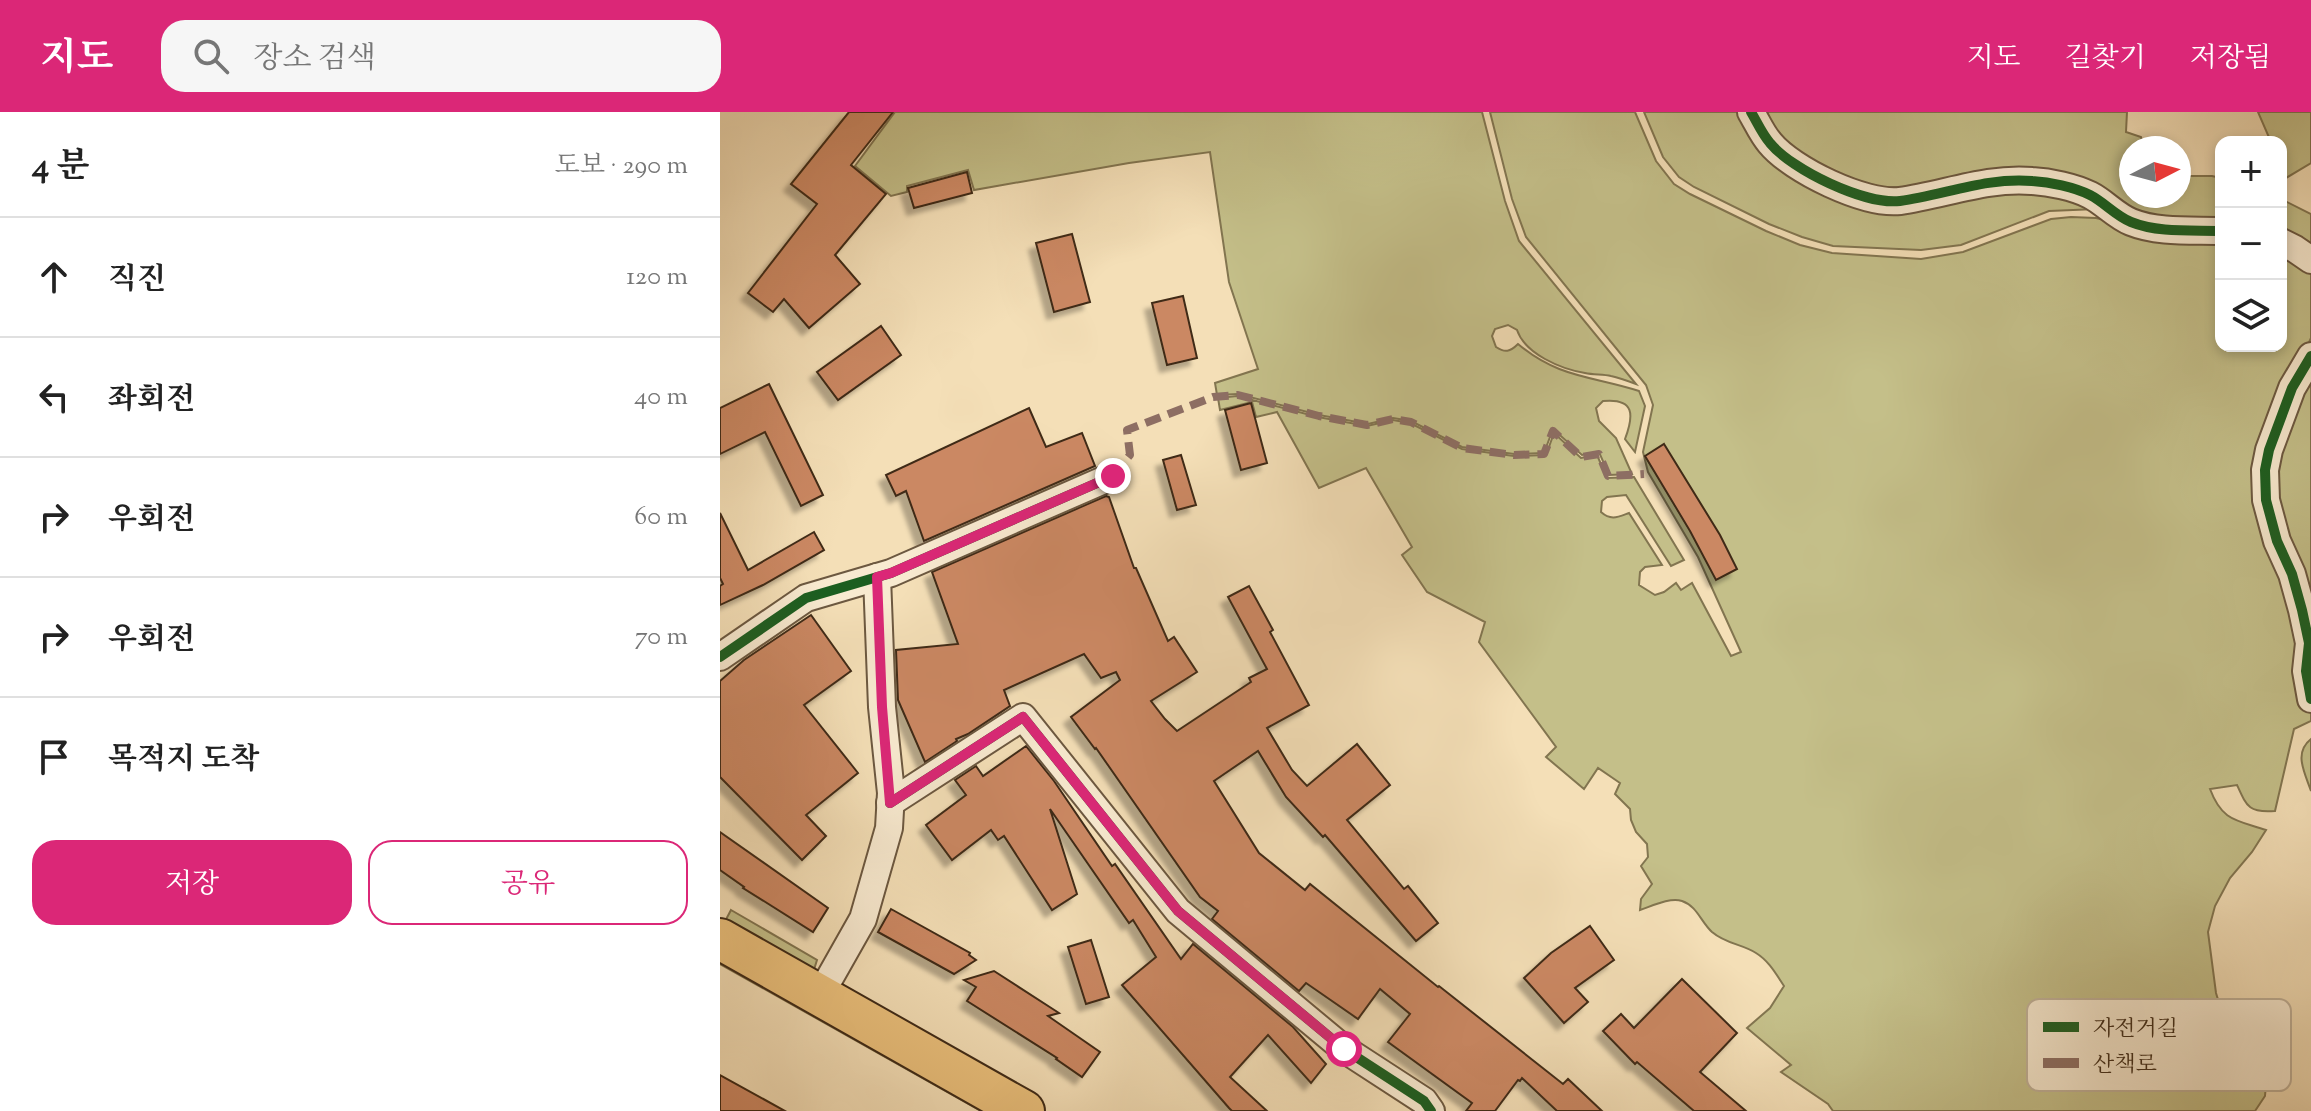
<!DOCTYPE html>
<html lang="ko">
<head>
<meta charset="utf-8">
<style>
  :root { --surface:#fff; --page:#f6f6f6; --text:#222; --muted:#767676; --line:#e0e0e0; --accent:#db2777 }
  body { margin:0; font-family:"Sorts Mill Goudy","Noto Serif KR",serif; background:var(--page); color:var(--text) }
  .controls { position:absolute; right:24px; top:24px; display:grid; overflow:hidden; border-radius:16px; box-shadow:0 4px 12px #0003 }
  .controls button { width:72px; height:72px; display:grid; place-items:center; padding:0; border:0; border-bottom:2px solid var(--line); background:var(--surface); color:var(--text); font:40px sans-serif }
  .compass { position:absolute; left:1399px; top:24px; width:72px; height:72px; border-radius:50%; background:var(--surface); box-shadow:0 4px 12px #0003; rotate:84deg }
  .stop { position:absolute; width:24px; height:24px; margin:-18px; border:6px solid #db2777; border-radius:50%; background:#fff }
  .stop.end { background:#db2777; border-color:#fff; box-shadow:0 2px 8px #0008 }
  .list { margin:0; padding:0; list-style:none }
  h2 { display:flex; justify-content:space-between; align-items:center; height:104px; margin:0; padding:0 32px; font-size:34px }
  h2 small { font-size:26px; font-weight:400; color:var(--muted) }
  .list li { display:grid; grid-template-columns:52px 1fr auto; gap:24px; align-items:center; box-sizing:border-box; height:120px; padding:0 32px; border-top:2px solid var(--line) }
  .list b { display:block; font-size:30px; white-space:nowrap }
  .list em { font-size:26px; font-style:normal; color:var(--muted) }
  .actions { display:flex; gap:16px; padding:24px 32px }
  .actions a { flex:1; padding:18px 0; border:2px solid var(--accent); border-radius:24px; text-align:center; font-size:28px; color:var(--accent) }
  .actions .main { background:var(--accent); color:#fff }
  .icon { flex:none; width:44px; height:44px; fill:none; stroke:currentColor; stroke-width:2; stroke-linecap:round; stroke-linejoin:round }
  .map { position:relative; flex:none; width:1591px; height:999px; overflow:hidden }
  header { display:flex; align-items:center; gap:48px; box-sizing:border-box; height:112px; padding:0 40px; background:var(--accent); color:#fff }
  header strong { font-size:38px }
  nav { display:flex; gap:44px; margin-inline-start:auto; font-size:28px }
  .search { width:560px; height:72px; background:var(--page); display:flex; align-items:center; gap:20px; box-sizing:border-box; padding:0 28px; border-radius:24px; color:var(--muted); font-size:30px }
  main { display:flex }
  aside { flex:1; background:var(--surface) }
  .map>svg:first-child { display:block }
  .green { fill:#c4bf89; stroke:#827550; stroke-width:2 }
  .building { fill:#cb8864; stroke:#3f2b18; stroke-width:2; filter:url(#shadow) }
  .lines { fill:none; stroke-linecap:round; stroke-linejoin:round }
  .street-casing { stroke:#6c5840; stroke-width:30 }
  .primary-casing { stroke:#3f2b18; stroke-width:44 }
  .street { stroke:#f8ead0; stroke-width:26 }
  .primary { stroke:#eac07c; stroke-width:40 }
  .quiet { stroke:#8d6e63; stroke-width:8; stroke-dasharray:16 8; stroke-linecap:butt }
  .cycleway-casing { stroke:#f8ead0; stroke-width:15 }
  .cycleway { stroke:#1b5e20; stroke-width:10 }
  .route { stroke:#db2777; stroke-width:10 }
  .key { fill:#f8ead0; stroke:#c0b199; stroke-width:2 }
  .key-label { font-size:22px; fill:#3f2b18 }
</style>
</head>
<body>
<header>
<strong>지도</strong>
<div class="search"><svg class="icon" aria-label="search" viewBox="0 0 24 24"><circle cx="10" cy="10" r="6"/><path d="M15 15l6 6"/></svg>장소 검색</div>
<nav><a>지도</a><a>길찾기</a><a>저장됨</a></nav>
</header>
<main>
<aside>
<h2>4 분<small>도보 · 290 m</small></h2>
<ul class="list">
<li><svg class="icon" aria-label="ahead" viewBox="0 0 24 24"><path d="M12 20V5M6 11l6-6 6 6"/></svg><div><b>직진</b></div><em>120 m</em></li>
<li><svg class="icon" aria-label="left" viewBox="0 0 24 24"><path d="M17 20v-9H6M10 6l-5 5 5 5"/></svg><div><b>좌회전</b></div><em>40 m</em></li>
<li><svg class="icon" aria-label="right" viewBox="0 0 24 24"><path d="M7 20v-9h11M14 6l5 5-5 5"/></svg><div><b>우회전</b></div><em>60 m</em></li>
<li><svg class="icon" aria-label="right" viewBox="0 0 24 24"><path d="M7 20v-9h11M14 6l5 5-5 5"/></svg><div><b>우회전</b></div><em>70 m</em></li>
<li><svg class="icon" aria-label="arrive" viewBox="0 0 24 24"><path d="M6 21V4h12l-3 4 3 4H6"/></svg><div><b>목적지 도착</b></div></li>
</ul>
<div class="actions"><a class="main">저장</a><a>공유</a></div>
</aside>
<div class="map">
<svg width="1591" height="999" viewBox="0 0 1591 999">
  <defs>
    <filter id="shadow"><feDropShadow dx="-7" dy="7" stdDeviation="2" flood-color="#0004"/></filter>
  </defs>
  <rect width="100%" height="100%" fill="#f4dfb7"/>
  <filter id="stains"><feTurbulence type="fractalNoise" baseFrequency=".0025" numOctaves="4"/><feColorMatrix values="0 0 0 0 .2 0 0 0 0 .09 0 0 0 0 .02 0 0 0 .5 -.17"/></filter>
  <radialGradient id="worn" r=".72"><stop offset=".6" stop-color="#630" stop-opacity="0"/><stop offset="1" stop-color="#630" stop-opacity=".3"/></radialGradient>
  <g class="green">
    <path d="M175 0H762L785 89 799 129 916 272C908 269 900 266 891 264 883 262 874 263 865 261 841 257 805 242 797 218L788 213 775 217 772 224 776 235C785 241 790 240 798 232 838 266 872 264 919 279L925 294 915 340 905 327C914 303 915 286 883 289L876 296 879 309 896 326 912 362 889 363 879 340 862 343 833 317 824 341 794 342 742 335 691 309 673 306 648 312 599 303 518 282 497 283 495 271 538 257 509 170 490 40 409 51 254 78 248 58 187 74V80L171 84 135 54Z"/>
    <path d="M770 0H915L936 49 954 72 970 82 1046 119 1080 133 1112 141 1201 147 1243 140 1331 107 1351 105 1376 106 1409 114 1501 127V234H1561V139L1591 158V226L1542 334 1562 456 1591 598V609L1574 617 1555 699C1529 701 1527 695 1517 673L1490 677C1502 709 1516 708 1546 718L1532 740 1510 766 1495 794 1488 820 1496 881 1504 907 1515 925 1528 928 1540 944 1547 960 1545 984 1535 999H1113L1108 992 1061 960 1071 953 1027 916 1050 896 1064 874C1056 862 1049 849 1036 841 1022 832 1006 832 992 820 981 810 977 794 962 789 950 785 932 794 920 798L921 787 932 772 921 754 928 745 927 732 916 720 911 708 910 697 895 682 900 671 878 656 864 677 826 645 836 635 759 530 765 510 707 480 682 443 692 435 646 356 599 376 557 300 536 305 532 290 500 298 498 286 517 284 598 305 647 314 673 308 690 311 742 337 794 344 826 343 834 321 861 346 877 343 887 366 914 365 964 448 951 454 906 383 887 385 882 389 881 400C891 409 898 405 909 401L942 453 925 455 920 460 919 473 935 483 944 480 956 471 961 478 972 471 1011 544 1021 540 978 445 928 360 923 340 933 293 926 273 806 125 792 87Z"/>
    <path d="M924 0H1024L1115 84 1307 72 1377 97 1329 99 1241 133 1201 138 1113 134 1082 125 1049 112 974 75 959 65 943 45Z"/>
    <path d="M1038 0H1407L1406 20 1421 25 1424 36H1411V84H1459V64H1492L1501 66V114L1435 113 1368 76 1161 75C1147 72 1131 69 1118 63 1086 51 1061 24 1038 0Z"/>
    <path d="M1538 0H1591V51L1566 66 1561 55V30H1551Z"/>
    <path d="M1561 87 1591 102V138L1561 124Z"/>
    <path d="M1591 270V491L1553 376 1564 317Z"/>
    <path d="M1591 627V679C1585 661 1573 641 1591 627Z"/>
    <path d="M11 798 97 848 92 864 2 815Z"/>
    <path d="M0 844 279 999H261L0 852Z"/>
  </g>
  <g class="building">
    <path d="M129 0H173L131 53 166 82 115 143 140 172 89 216 64 187 53 200 28 181 97 92 71 72Z"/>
    <path d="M247 60 252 81 194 96 188 76Z"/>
    <path d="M352 122 370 190 334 200 316 131Z"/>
    <path d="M463 184 477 246 447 253 432 191Z"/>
    <path d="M161 214 181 243 118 288 97 260Z"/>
    <path d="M49 272 103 383 81 394 45 320 0 342V296Z"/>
    <path d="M531 291 547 351 521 358 505 298Z"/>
    <path d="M309 296 326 335 362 321 375 354 204 429 186 379 176 384 166 363Z"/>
    <path d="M944 332 1000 423 1017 457 996 468 970 419 925 344Z"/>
    <path d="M461 343 476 393 457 398 443 348Z"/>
    <path d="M386 384 389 385 414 456H416L448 529 454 525 477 560 431 589 445 607 457 619 531 570 529 566 547 557 508 485 529 474 553 518 550 520 589 593 547 616 572 658 587 674 637 632 670 673 627 708 684 777 688 774 718 811 696 829 605 723 603 725 566 685 538 639 494 669 539 741 585 778 590 772 718 875 719 874 843 972 848 967 882 999H837L802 966 800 969 798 968 775 999H746L752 991 668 930 690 902 660 877 638 907 586 871 579 879 492 807 498 799 480 785 376 636 375 637 351 605 400 568 396 560 381 566 364 542 284 578 290 594 248 622 236 627 237 629 205 650 178 588 176 538 238 532 212 460Z"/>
    <path d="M0 401 28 458 94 420 104 438 43 473 0 493V474L3 472 0 466Z"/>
    <path d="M91 503 131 559 84 593 138 661 86 703 106 724 82 748 0 665V569L24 548Z"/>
    <path d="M306 634 334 669 392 754 395 752 461 847 473 832 573 915 606 952 591 971 548 923 510 965 547 999H512L509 996 402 873 436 845 413 808 409 811 330 697 357 782 332 798 284 724 278 728 271 718 232 748 206 713 246 683 235 668 256 654 263 664Z"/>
    <path d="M0 720 108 796 93 820 23 776 24 775 0 758Z"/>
    <path d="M171 797 250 841 249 843 256 848 234 862 158 820Z"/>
    <path d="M870 814 894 848 855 876 868 890 844 911 804 866 831 841Z"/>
    <path d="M371 828 389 885 366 892 348 835Z"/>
    <path d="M274 859 339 901 328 904 380 940 362 965 336 947 337 946 247 889 256 875 244 868Z"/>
    <path d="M962 867 1017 921 980 960 1026 999H974L917 950 915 952 883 919 901 902 914 916Z"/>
    <path d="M0 963 65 999H0Z"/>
  </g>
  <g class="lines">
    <g class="street-casing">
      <g id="street">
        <path d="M1031 0C1037 10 1042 22 1050 31 1072 58 1145 93 1180 89 1224 83 1267 65 1312 69 1330 70 1354 75 1370 83 1384 90 1396 104 1411 110 1438 121 1472 118 1501 119"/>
        <path d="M1561 130 1575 137 1591 148"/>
        <path d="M1591 244 1572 276 1549 338 1545 358 1546 388 1557 429 1572 462 1582 498 1589 531 1586 559 1591 587"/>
        <path d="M0 545 86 486 171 461 393 364"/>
        <path d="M170 691 303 605 458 799 624 937 704 989 711 999"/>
        <path d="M100 883 143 807 169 716 171 681 162 595 157 465"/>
      </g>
    </g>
    <g class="primary-casing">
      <path id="primary" d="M0 827 304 999"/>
    </g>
    <use href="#street" class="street"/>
    <use href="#primary" class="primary"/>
    <path class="quiet" d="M393 364 410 343 407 318 493 285 518 283 599 304 647 313 673 307 691 310 742 336 794 343 824 342 833 319 861 345 879 342 888 364 924 362"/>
    <g class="cycleway-casing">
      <g id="cycleway">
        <path d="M1031 0C1037 10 1042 22 1050 31 1072 58 1145 93 1180 89 1224 83 1267 65 1312 69 1330 70 1354 75 1370 83 1384 90 1396 104 1411 110 1438 121 1472 118 1501 119"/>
        <path d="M1591 244 1572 276 1549 338 1545 358 1546 388 1557 429 1572 462 1582 498 1589 531 1586 559 1591 587"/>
        <path d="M0 545 86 486 171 461 393 364"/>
        <path d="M170 691 303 605 458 799 624 937 704 989 711 999"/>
      </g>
    </g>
    <use href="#cycleway" class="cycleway"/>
  </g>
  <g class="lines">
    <path class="route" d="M393 364 171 461 157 465 162 595 170 691 303 605 458 799 624 937"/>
  </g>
  <rect x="1307" y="887" width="264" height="92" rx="12" class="key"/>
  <rect x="1323" y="910" width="36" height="10" fill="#1b5e20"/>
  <rect x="1323" y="946" width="36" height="10" fill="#8d6e63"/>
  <g class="key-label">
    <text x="1373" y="923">자전거길</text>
    <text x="1373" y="959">산책로</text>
  </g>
  <rect width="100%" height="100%" filter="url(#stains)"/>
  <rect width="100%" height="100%" fill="url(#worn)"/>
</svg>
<div class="controls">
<button>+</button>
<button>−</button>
<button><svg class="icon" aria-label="layers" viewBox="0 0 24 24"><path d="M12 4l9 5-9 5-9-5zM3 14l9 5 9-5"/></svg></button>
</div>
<svg class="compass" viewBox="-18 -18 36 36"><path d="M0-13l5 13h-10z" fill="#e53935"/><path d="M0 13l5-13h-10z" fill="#767676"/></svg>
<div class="stop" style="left:624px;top:937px"></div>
<div class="stop end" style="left:393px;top:364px"></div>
</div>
</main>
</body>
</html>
